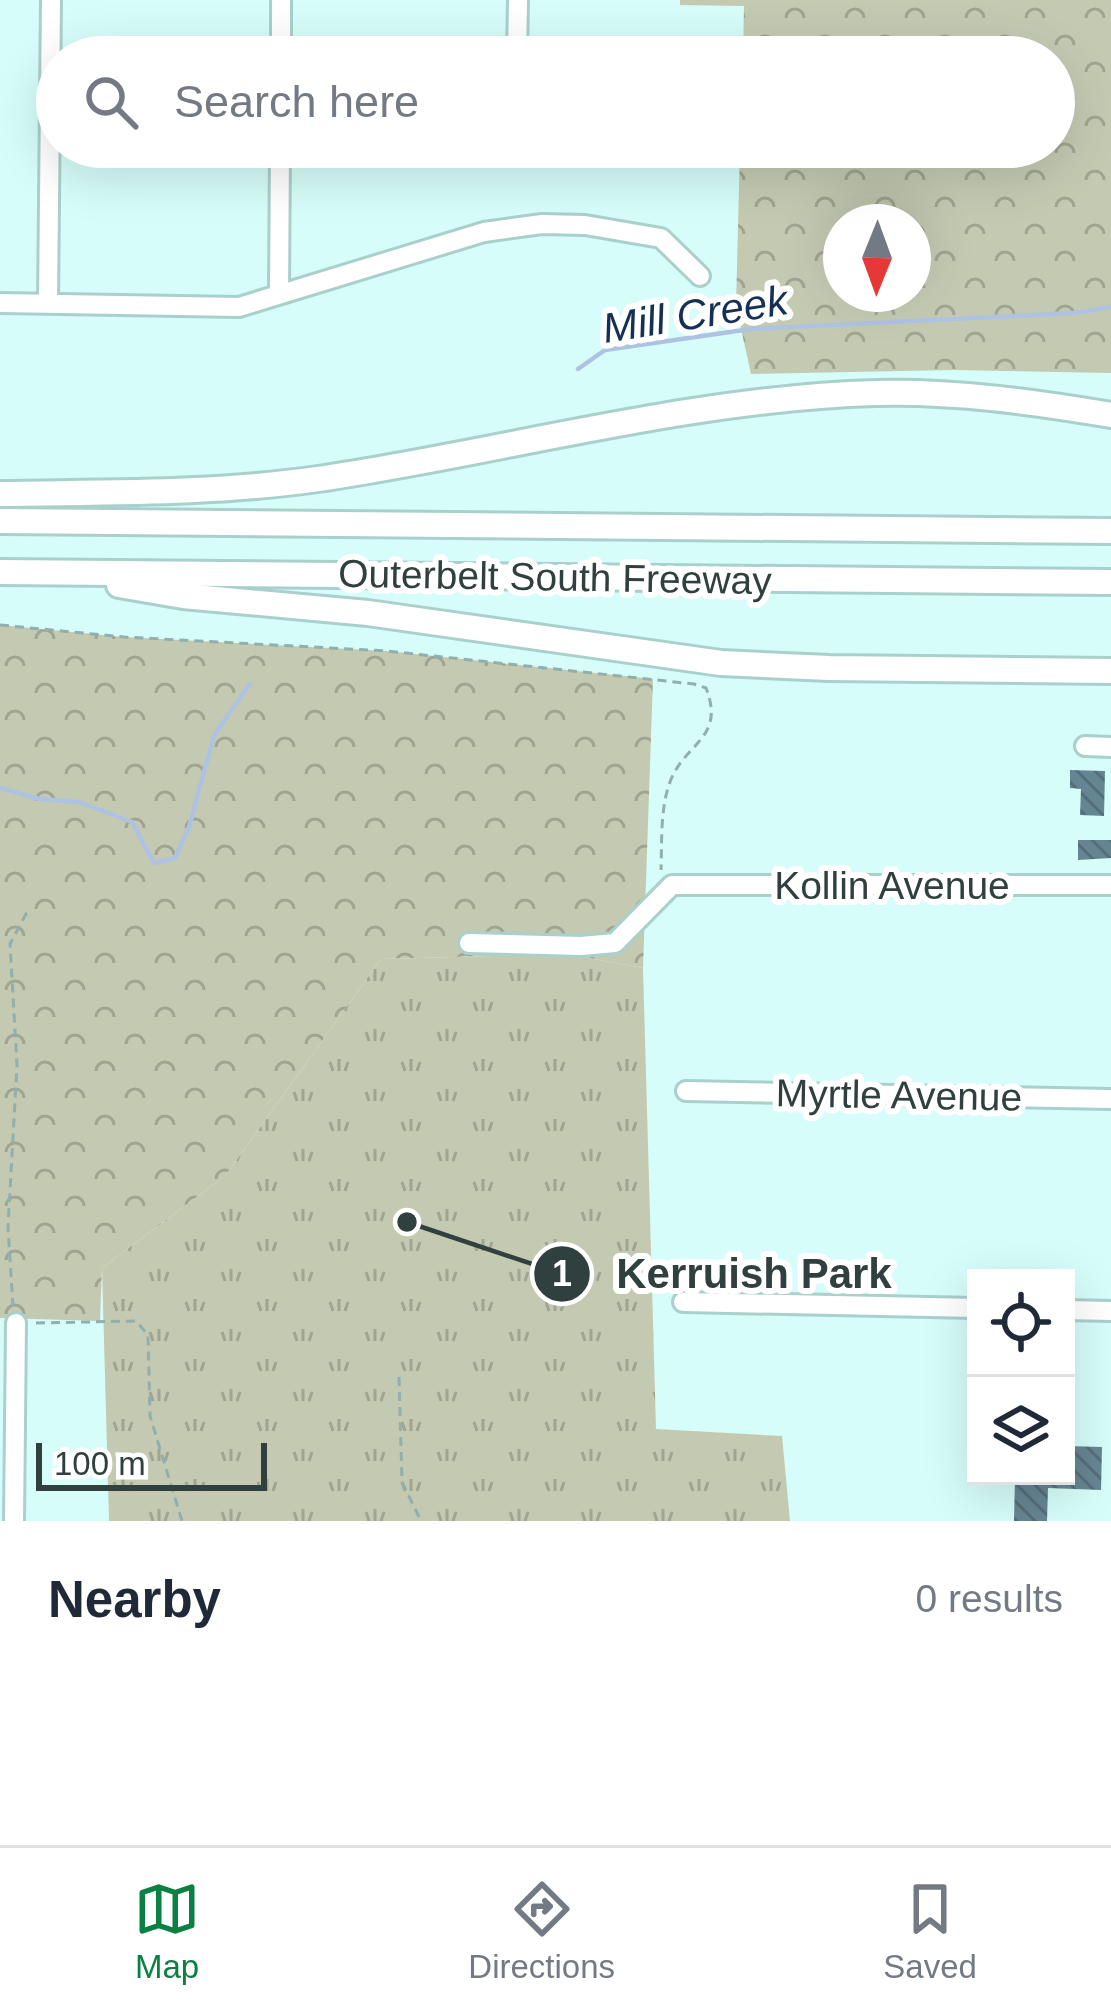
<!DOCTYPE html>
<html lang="en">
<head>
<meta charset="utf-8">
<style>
  :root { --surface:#fff; --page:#f2f2f3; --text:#1f2937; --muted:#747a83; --line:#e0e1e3; --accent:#0b8043 }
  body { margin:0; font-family:Helvetica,sans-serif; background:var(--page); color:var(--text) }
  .controls { position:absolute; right:36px; bottom:36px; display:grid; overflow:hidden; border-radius:0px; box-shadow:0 12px 48px #0002 }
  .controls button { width:108px; height:108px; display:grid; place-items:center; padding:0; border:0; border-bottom:3px solid var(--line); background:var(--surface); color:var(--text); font:60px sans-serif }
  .compass { position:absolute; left:823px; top:204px; width:108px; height:108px; border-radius:50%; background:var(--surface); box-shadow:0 12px 48px #0002; rotate:181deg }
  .scale { position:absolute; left:36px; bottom:30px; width:231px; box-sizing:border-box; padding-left:12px; border:6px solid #30403e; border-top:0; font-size:33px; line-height:42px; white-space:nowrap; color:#30403e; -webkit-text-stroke:9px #fff; paint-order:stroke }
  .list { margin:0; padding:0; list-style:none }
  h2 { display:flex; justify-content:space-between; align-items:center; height:156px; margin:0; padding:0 48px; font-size:51px }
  h2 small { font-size:39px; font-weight:400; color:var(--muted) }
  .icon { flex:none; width:66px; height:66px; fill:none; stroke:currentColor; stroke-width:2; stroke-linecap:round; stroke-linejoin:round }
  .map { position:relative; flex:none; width:1111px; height:1521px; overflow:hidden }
  .search { position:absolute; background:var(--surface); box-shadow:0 12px 48px #0002; left:36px; right:36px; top:36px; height:132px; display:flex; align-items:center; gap:30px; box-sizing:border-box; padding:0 42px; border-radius:66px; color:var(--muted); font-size:45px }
  .sheet { height:324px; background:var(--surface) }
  nav { display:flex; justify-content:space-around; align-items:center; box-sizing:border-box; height:168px; border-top:3px solid var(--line); background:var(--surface); font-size:33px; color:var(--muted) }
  nav a { display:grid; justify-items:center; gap:6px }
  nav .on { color:var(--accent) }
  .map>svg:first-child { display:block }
  .forest { fill:url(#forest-crowns); fill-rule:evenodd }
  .park { fill:url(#park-tufts) }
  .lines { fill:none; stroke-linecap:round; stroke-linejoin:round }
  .stream { stroke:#aec2e1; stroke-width:4.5 }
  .building { fill:url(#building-back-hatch) }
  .minor-casing { stroke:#aad0cc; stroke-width:24 }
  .highway-casing { stroke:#aad0cc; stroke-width:30 }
  .path { stroke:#91afac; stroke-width:3; stroke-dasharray:9 6; stroke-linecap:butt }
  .minor { stroke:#fff; stroke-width:18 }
  .highway { stroke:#fff; stroke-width:24 }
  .labels { text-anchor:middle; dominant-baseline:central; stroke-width:12; stroke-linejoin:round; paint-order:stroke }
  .street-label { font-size:39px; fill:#30403e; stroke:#fff }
  .water-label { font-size:42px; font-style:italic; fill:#153057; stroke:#fff }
  .leader { fill:none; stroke:#30403e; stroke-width:4.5 }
  .callout-dot { fill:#30403e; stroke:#fff; stroke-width:4.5 }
  .mark-label { font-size:36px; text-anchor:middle; font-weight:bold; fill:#fff }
  .callout-label { font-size:42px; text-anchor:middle; font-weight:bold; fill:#30403e; stroke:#fff; stroke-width:12; stroke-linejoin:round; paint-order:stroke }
</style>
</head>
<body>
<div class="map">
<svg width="1111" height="1521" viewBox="0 0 1111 1521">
  <defs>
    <pattern id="forest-crowns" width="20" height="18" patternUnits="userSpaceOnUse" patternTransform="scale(3)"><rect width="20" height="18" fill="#c4cab2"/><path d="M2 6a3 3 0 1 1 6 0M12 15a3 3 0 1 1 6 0" fill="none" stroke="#a0a592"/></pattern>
    <pattern id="park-tufts" width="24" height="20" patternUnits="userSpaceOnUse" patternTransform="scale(3)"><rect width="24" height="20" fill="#c4cab2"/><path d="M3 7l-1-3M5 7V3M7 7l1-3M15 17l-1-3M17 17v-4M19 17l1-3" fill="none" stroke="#a0a592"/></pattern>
    <pattern id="building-back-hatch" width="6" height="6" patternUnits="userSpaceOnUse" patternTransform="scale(3)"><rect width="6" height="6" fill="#668592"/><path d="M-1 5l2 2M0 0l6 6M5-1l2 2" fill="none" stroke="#546e79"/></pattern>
  </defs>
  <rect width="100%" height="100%" fill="#d6fdf9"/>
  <g class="forest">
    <path d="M680 0H1111V373L955 370 751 374 736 306 740 147H1054V57H743L744 6 680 5ZM841 222H913V294H841Z"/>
    <path d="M0 625 124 637 387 651 653 679 643 968 567 954 381 959 225 1176 102 1268 100 1321 0 1318Z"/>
  </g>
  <path class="park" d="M567 954 643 968 656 1429 782 1436 790 1521H109L102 1268 225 1176 381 959Z"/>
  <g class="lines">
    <g class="stream">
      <path d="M578 369 605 350 751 329 1074 313 1111 307"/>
      <path d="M0 788 39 799 79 802 132 822 154 863 175 858 189 827 214 735 250 684"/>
    </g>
  </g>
  <g class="building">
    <path d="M1070 770 1105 771 1104 816 1080 815 1081 789 1070 788Z"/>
    <path d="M1078 840H1111V858L1078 860Z"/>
    <path d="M1066 1446 1102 1447 1101 1490 1048 1488 1047 1521H1014L1015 1476H1066Z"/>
  </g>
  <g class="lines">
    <g class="minor-casing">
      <g id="minor">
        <path d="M281 57V0"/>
        <path d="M517 57 518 0"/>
        <path d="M279 293 280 147"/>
        <path d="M0 303 239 307 484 232 542 224 585 225 661 238 700 276"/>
        <path d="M48 303 51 0"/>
        <path d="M1085 746 1111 747"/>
        <path d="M469 943 581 946 615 943 672 885H1111"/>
        <path d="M686 1091 1111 1099"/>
        <path d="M683 1302 976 1308"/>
        <path d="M1066 1310 1111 1311"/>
        <path d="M14 1521 16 1323"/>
      </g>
    </g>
    <g class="highway-casing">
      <g id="highway">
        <path d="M0 494C106 492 213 494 318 479 501 452 691 398 876 393 955 391 1033 402 1111 415"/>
        <path d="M0 521 1111 531"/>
        <path d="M0 572 1111 582"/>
        <path d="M119 585 183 596 368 613 721 663 829 668 1111 671"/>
      </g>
    </g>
    <g class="path">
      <path d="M0 625 124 637 387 651 694 684 706 688C726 739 684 743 670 782 660 809 662 842 661 870"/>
      <path d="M13 1307 8 1227 17 1065 10 944 27 912"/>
      <path d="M36 1323 136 1321 148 1335 150 1416 182 1521"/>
      <path d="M399 1377 402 1482 421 1521"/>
    </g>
    <use href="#minor" class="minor"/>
    <use href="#highway" class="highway"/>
  </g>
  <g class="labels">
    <g class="street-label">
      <text transform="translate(555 577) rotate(1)">Outerbelt South Freeway</text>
      <text x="892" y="885">Kollin Avenue</text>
      <text transform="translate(899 1095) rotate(1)">Myrtle Avenue</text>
    </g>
    <g class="water-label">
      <text transform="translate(695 314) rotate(-9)">Mill Creek</text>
    </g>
  </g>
  <path class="leader" d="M407 1222L562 1274"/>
  <g class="callout-dot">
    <circle cx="407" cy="1222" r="12"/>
    <circle cx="562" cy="1274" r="30"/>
  </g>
  <g class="mark-label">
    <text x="562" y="1286">1</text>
  </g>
  <g class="callout-label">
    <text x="754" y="1288">Kerruish Park</text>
  </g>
</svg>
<div class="controls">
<button><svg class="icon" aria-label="locate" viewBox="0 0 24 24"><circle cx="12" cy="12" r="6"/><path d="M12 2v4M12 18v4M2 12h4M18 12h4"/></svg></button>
<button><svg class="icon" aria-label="layers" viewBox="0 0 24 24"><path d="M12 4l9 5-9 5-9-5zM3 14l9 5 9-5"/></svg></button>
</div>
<svg class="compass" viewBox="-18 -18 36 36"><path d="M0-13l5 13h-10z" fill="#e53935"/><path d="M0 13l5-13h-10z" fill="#747a83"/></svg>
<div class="scale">100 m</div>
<div class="search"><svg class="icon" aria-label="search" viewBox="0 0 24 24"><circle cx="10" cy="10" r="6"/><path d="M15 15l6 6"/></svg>Search here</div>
</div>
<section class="sheet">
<h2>Nearby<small>0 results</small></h2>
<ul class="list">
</ul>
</section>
<nav>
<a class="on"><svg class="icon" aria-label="map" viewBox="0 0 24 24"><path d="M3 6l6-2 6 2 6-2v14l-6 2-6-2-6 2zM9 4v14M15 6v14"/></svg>Map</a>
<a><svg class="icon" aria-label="directions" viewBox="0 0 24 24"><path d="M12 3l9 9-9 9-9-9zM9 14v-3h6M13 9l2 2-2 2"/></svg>Directions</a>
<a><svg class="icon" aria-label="saved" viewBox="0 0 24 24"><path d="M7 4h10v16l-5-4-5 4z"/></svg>Saved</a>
</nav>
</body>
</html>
